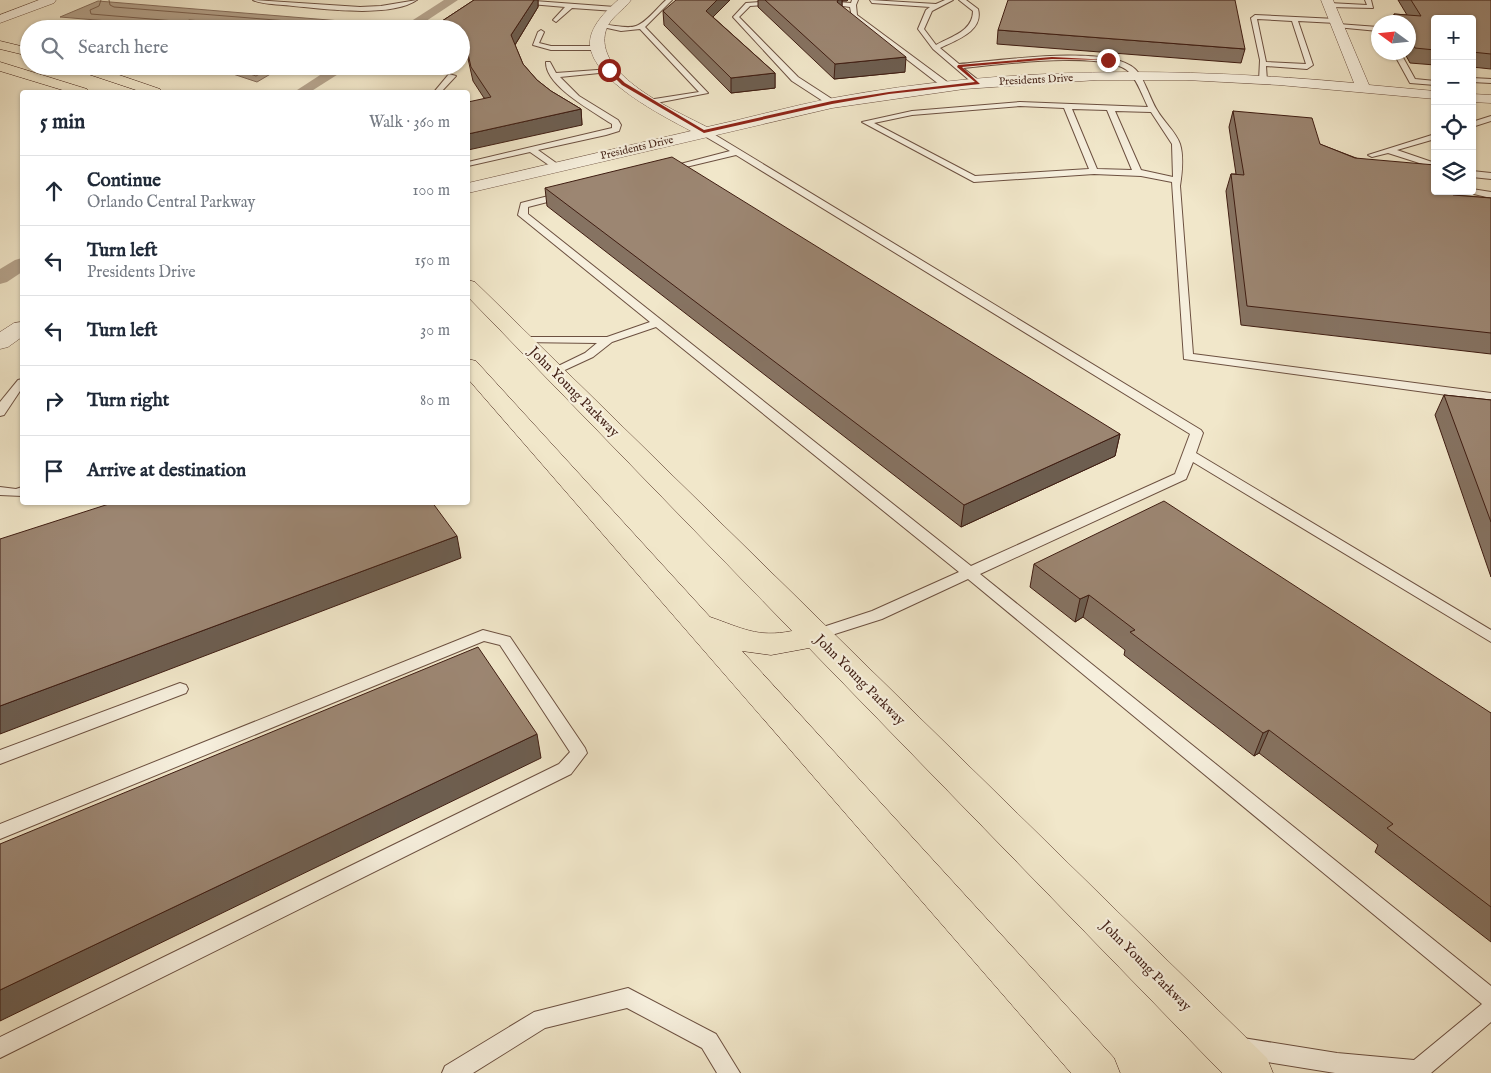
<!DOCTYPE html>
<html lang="en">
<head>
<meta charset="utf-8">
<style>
  :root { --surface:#fff; --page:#f6f6f7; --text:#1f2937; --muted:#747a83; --line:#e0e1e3 }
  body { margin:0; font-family:"IM FELL English",serif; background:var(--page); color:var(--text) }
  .controls { position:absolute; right:15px; top:15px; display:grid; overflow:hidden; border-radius:5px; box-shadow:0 1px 4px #0004 }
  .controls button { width:45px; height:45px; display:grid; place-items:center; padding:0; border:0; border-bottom:1px solid var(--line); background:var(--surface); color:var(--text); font:25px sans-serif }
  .compass { position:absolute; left:1371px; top:15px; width:45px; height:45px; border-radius:50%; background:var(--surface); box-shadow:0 1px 4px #0004; rotate:285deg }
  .stop { position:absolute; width:15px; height:15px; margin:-11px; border:4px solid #8f2418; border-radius:50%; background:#fff }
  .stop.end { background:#8f2418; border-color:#fff; box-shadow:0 1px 5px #0008 }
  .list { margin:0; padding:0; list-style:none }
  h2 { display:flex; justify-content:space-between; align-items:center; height:65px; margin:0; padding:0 20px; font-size:21px }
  h2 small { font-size:16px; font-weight:400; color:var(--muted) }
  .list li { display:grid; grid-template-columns:32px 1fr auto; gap:15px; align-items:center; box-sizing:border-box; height:70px; padding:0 20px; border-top:1px solid var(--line) }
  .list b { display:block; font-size:19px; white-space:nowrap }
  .list p { margin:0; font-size:16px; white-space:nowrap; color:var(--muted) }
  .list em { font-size:16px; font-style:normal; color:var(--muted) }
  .icon { flex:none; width:28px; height:28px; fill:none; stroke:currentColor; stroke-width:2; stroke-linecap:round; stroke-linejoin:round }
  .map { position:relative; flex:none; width:1491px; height:1073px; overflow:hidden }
  .search { position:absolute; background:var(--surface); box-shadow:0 1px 4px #0004; left:20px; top:20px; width:450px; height:55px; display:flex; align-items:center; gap:12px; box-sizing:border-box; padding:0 18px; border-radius:28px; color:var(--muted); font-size:19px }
  .panel { position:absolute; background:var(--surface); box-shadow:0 1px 4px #0004; left:20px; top:90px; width:450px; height:415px; border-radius:5px }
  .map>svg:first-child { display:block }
  .water { fill:#b4a28b; stroke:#856d5b }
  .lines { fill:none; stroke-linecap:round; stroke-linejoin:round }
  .shore { stroke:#7a604e; stroke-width:1 }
  .canal { fill:#b4a28b; fill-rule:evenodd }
  .service-casing { stroke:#6c5040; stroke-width:2 }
  .minor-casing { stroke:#6c5040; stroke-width:1 }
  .tertiary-casing { stroke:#6c5040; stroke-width:1 }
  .trunk-casing { stroke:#3f1d12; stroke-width:1 }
  .service { fill:#f6efdd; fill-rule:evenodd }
  .minor { fill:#f6efdd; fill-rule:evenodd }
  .tertiary { fill:#f6efdd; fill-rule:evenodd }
  .trunk { fill:#f1e7ca; fill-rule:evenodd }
  .wall { fill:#867362; stroke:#3f1d12 }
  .shaded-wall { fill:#6d5e50; stroke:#3f1d12 }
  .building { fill:#9c8672; stroke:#3f1d12 }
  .route { fill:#8f2418 }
  .labels { text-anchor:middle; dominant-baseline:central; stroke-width:4.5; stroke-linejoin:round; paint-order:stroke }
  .far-street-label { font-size:11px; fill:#3f1d12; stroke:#f6efdd }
  .street-label { font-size:14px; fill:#3f1d12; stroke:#f6efdd }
</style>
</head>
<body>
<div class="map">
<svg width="1491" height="1073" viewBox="0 0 1491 1073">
  <rect width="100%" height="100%" fill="#f1e7ca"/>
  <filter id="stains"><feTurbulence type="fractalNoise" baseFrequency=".004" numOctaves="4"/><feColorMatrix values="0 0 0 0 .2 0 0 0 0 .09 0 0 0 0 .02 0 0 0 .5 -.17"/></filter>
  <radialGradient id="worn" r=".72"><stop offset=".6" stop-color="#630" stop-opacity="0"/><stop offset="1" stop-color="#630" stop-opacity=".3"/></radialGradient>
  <g class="water">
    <path d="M98 1 353 22 340 29H204L60 17Z"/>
    <path d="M209 66H284L257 82Z"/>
  </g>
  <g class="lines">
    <g class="shore">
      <path d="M101 0 99 6 90 10 91 14 175 21 180 24 181 29"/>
      <path d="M109 0 110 5 114 7 337 25 339 29"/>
      <path d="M187 29 186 22 189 20 301 29"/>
      <path d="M226 66 256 76 274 66"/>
    </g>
    <g class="canal">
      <path d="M444 0H458L414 29H399Z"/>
      <path d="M334 66H351L310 92H294Z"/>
      <path d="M22 258V272L7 282 0 284V269L15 260Z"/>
    </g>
    <g class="service-casing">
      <g id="service">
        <path d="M253 0 360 7 381 6 417 0C389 19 317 8 283 5 274 4 261 4 253 0Z"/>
        <path d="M521 0 615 7 618 9 615 11 572 8 556 22 553 20 565 7 519 3Z"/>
        <path d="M666 0H672L645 27 708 93 651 104 647 102 648 100 699 92 640 29 621 31 598 26C605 22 625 30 636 26 646 23 658 7 666 0Z"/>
        <path d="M852 0H858L856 5 857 15 950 84V88H944L852 17 850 7 821 3 824 1 851 3Z"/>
        <path d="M870 0 936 4 945 0H953L932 11 924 29 936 45C952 36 973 31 973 11L959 0H966L978 9C984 31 956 40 940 48L959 64C996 61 1108 44 1135 69 1144 77 1150 99 1157 110 1163 121 1176 132 1180 144 1184 157 1182 173 1180 186L1193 354 1491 393V401L1184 359 1172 182 1141 176 1094 174 974 182 862 122 912 111 1020 102 1148 107C1143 97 1138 82 1130 73 1110 49 995 65 963 68L982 83 975 85 933 49 918 29 926 10 930 7 872 3ZM1020 106 1064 108 1089 169 975 176 874 123 912 115ZM1072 109 1107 110 1132 170 1097 169ZM1115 111 1151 112 1172 144 1173 177 1141 170Z"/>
        <path d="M1365 0H1371L1373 8 1329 7 1326 5 1329 3 1367 5Z"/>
        <path d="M777 1 775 4 750 6 739 17 798 77 835 101V105H829L792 81 733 17 746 3Z"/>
        <path d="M1255 15 1336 19 1339 21 1336 23 1298 21 1313 65 1307 69 1266 66 1267 81 1263 83 1259 81 1260 60 1251 18ZM1257 19 1292 21 1306 64 1266 62Z"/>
        <path d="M1338 24 1378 27V31L1336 27 1335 26Z"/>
        <path d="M541 30 544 32 539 43 551 46H597L600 48 597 50H551L533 45 538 32Z"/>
        <path d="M1393 52H1400L1415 79 1435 81V85L1410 83Z"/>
        <path d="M546 62H550L556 73 611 69V71L609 72 560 77 579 96 618 120 621 125 619 131 606 135 538 150 559 165V169L556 170 530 152 468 166V162L612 128V124C594 112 545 86 546 62Z"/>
        <path d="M449 74 456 76 441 92H434Z"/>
        <path d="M1472 78 1491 79V83L1472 82Z"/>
        <path d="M1491 116V121L1472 127V122Z"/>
        <path d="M701 130H707L1201 430 1203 433 1196 453 1491 630V642L1193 462 1186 479 980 574 1491 986V1022L1431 1073H1335L1243 1058 1236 1055 1232 1048 1236 1041 1243 1038 1337 1053 1414 1060 1482 1004 968 579 882 619 816 640 811 639 808 635 811 631 872 611 959 572 656 327 612 342 593 357 554 375 550 374 548 372 550 370 585 353 597 343 519 342 518 340 523 337H607L650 322 518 215 521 203 564 192 568 195 567 197 528 207V214L971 566 1175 474 1190 434 736 155 665 172V168L730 151 701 134Z"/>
        <path d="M1435 134V139L1397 150 1435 163V168L1388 153 1372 157 1368 155Z"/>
        <path d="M1472 171 1491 173V179L1472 177Z"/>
        <path d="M1472 189 1491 192V198L1461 191H1472Z"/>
        <path d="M22 379V388L4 415 0 416V402L18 380Z"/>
        <path d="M0 487 16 489 22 487V496L0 495Z"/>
        <path d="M483 630 510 637 585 748 587 753 571 774 0 1058V1037L559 764 570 752 500 645 484 641 0 839V824Z"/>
        <path d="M180 683 186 685 188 689 186 693 0 764V750Z"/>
        <path d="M628 988 716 1034 740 1073H717L702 1048 627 1008 545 1028 473 1073H442L445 1066 534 1012Z"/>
      </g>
    </g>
    <g class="minor-casing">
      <g id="minor">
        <path d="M39 0H56L54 3 0 23V15Z"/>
        <path d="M22 322V337L8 347 0 349V332L14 323Z"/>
      </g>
    </g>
    <g class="tertiary-casing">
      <g id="tertiary">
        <path d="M618 0H631C624 10 610 17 606 30 592 75 676 111 707 127 749 118 791 106 833 98 1005 66 1180 67 1354 83L1321 0H1333L1369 85 1435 91V99L1279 85 1186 80H1097L964 89 832 108 468 193V183L691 131C663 116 593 81 590 45 589 27 606 11 618 0Z"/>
        <path d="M1472 94 1491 95V103L1472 102Z"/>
      </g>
    </g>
    <g class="trunk-casing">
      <g id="trunk">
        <path d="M0 41 29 48V56L0 49Z"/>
        <path d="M0 62 87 89 89 92H69L0 71Z"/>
        <path d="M71 66H93L160 89 162 92H142L73 69Z"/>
        <path d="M468 280 475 282 1267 1058 1273 1073H1222L809 648 771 655 742 651 1114 1058 1120 1073H1071L468 379V359L476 361 710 617C742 628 757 638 792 631L468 297Z"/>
      </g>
    </g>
    <use href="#service" class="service"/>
    <use href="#minor" class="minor"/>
    <use href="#tertiary" class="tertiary"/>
    <use href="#trunk" class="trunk"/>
  </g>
  <g class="wall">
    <path d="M474 0H538V7L515 45 523 64 537 80 551 91 581 109 582 125 484 98 473 81 464 41H461V29H433V27Z"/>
    <path d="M758 0H848L847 1H842V6L905 72 834 79 758 7Z"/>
    <path d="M1398 0H1491V69L1472 67V19H1435V65L1410 63 1404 52H1408V22H1391L1394 14 1407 15Z"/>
    <path d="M663 11 713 17 775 73V88L731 93 664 25Z"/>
    <path d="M998 30 1245 49 1241 63 997 44Z"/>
    <path d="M1233 111 1453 195 1491 198V354L1241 325 1226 191 1231 174H1236L1229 127Z"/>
    <path d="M545 188 1120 434 1115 456 961 527 547 206Z"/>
    <path d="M1444 395 1491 400V577L1435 415Z"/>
    <path d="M1034 564 1491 713V942L1375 852 1378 845 1259 753 1254 756 1124 655 1125 650 1083 617 1075 622 1030 587Z"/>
  </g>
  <g class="shaded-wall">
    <path d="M534 0H538V7L513 48 511 35Z"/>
    <path d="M717 0H730L706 24V11Z"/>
    <path d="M838 0H842V8L837 2Z"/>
    <path d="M906 57 905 72 834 79 835 64Z"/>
    <path d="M775 73V88L731 93V78Z"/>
    <path d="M581 109 582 125 468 150V134Z"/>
    <path d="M1120 434 1115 456 961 527 964 505Z"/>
    <path d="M457 536 461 558 0 734V706Z"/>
    <path d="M1089 595 1083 617 1075 622 1080 599Z"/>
    <path d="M1269 730 1259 753 1254 756 1263 733Z"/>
    <path d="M537 734 541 758 0 1021V990Z"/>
  </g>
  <g class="building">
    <path d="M474 0H534L511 35 523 64 537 80 551 91 581 109 468 134V102L491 97 471 67 462 28 433 27Z"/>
    <path d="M676 0H717L706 11 775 73 731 78 663 11Z"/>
    <path d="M765 0H838L837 2 906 57 835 64Z"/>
    <path d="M1008 0H1235L1245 49 998 30Z"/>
    <path d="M1411 0H1491V54L1472 52V19H1435V50L1415 48 1408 38V22H1399L1394 14 1421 16Z"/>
    <path d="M1233 111 1312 118 1320 144 1355 158 1435 165V191H1451L1453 195 1491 198V333L1247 306 1231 174 1244 175Z"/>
    <path d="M672 157 1120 434 964 505 545 188Z"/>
    <path d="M1444 395 1491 400V522Z"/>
    <path d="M1164 501 1491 713V907L1387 828 1393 824 1269 730 1263 733 1130 632 1135 630 1089 595 1080 599 1034 564Z"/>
    <path d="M115 502H432L457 536 0 706V539Z"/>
    <path d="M478 647 537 734 0 990V844Z"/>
  </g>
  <path class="route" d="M1052 57 1110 60 1052 59 962 67 980 84 889 94 832 104 704 133 622 85 607 70 610 69 625 83 704 130 832 101 889 92 975 82 957 67 958 65Z"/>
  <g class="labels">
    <g class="far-street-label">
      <text transform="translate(1036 80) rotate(-3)">Presidents Drive</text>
      <text transform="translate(637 148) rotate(-13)">Presidents Drive</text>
    </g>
    <g class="street-label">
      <text transform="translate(574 392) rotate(45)">John Young Parkway</text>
      <text transform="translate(860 680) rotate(45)">John Young Parkway</text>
      <text transform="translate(1146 966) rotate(45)">John Young Parkway</text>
    </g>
  </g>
  <rect width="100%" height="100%" filter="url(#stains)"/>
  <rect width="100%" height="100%" fill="url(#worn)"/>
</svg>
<div class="controls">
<button>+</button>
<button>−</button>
<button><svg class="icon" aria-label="locate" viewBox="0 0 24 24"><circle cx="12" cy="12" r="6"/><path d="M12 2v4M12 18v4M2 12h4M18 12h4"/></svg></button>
<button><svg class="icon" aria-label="layers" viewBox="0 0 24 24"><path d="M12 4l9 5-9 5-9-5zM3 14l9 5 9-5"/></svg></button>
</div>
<svg class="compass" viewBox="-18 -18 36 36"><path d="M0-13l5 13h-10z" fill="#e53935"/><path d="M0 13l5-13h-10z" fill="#747a83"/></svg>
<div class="stop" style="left:609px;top:70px"></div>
<div class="stop end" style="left:1108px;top:60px"></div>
<div class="search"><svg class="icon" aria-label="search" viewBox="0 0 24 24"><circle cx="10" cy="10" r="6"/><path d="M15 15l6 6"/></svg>Search here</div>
<section class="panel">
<h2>5 min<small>Walk · 360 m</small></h2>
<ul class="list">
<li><svg class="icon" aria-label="ahead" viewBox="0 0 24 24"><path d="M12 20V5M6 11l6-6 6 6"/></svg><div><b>Continue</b><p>Orlando Central Parkway</p></div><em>100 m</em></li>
<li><svg class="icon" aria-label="left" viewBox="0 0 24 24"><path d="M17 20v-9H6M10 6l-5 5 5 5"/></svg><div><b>Turn left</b><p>Presidents Drive</p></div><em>150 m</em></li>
<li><svg class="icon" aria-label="left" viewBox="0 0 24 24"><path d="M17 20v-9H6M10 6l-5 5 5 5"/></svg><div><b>Turn left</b></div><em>30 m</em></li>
<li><svg class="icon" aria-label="right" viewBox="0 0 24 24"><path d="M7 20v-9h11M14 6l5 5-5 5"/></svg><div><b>Turn right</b></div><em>80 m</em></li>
<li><svg class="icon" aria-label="arrive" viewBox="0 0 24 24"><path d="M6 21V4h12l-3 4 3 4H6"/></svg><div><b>Arrive at destination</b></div></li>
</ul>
</section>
</div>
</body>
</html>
